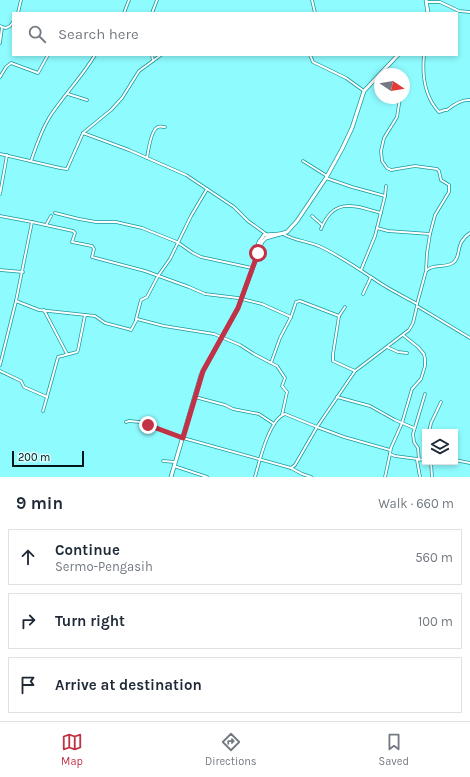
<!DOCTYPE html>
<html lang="en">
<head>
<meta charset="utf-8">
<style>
  :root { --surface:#fff; --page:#f6f6f7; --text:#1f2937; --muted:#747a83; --line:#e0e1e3; --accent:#c23145 }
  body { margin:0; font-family:Karla,sans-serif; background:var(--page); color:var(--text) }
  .controls { position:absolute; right:12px; bottom:12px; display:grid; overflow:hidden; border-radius:0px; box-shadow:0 2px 6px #0003 }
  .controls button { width:36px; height:36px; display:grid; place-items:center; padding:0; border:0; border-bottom:1px solid var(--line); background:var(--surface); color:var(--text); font:20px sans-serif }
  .compass { position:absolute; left:374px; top:68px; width:36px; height:36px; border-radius:50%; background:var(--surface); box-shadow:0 2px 6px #0003; rotate:102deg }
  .scale { position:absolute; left:12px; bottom:10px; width:72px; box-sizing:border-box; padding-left:4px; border:2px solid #001617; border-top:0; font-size:11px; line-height:14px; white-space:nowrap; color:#001617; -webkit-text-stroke:3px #d5fdfe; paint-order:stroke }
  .stop { position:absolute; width:12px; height:12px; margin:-9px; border:3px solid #c23145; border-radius:50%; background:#fff }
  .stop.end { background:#c23145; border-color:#fff; box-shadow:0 1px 4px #0008 }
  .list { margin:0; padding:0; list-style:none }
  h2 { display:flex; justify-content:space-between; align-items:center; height:52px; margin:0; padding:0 16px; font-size:17px }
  h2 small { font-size:13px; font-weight:400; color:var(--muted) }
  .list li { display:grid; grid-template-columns:26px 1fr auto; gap:12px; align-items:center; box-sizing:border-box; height:56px; margin:0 8px 8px; padding:0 8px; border:1px solid var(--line); border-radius:0px }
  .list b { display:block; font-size:15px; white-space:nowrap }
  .list p { margin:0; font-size:13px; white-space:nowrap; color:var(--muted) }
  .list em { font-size:13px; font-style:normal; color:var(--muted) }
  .icon { flex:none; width:22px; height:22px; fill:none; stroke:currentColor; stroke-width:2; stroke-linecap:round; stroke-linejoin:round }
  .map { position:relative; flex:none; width:470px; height:477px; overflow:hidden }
  .search { position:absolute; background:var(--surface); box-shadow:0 2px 6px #0003; left:12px; right:12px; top:12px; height:44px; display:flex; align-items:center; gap:10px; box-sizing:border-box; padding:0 14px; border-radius:0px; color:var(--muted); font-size:15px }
  .sheet { height:244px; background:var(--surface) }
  nav { display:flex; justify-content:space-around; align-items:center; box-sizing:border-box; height:56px; border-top:1px solid var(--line); background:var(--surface); font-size:11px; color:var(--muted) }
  nav a { display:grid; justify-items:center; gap:2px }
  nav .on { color:var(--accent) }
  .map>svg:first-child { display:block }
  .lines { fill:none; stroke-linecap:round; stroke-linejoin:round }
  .minor-casing { stroke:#18999d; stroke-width:3.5 }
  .primary-casing { stroke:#18999d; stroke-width:4.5 }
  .minor { stroke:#fff; stroke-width:2 }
  .primary { stroke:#fff; stroke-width:3 }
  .route { stroke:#c23145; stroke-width:5 }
</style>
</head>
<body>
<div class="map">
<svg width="470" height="477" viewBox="0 0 470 477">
  <rect width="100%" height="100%" fill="#8efbff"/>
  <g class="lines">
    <g class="minor-casing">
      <g id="minor">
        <path d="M312 0 315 13"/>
        <path d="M426 2H440L459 11 470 12"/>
        <path d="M18 13 21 0"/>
        <path d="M124 13 129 0"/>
        <path d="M152 13 157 0"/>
        <path d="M0 26 2 27 0 43"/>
        <path d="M2 27 6 28 10 26 13 22"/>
        <path d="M152 55 153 61"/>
        <path d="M310 55 313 62 346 78 364 91"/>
        <path d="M424 55C422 75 425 97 439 112L445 110H447C453 105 462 99 470 100"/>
        <path d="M0 77 6 67 11 63 38 73 48 55"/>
        <path d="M68 94 87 100"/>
        <path d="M400 98 397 117 384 138 381 151 382 161 387 168 391 170 415 166 437 169 439 171 441 180 449 185V192L435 215 430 234"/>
        <path d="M83 133 111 110 122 98 139 71 161 55"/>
        <path d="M0 154 60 168 67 169 83 133 129 150 186 175 234 207 248 221 266 234"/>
        <path d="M147 158C148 152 151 129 158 127 160 126 162 127 165 127"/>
        <path d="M31 161C36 147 41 131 49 118 63 96 82 77 95 55"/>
        <path d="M303 161 327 176"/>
        <path d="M326 178 352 187 385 196 375 236 361 270"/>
        <path d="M0 194 7 155"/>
        <path d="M385 196 386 186"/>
        <path d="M55 213 79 219 96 222H116L142 228 177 242 193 253 201 257 252 268"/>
        <path d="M0 216 32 222 16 301 0 365"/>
        <path d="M312 216 322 225"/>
        <path d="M32 222 73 231 75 233 72 242 92 246 94 249 92 257 145 271 189 287 205 294 238 298 262 304 291 317 296 302 300 301 339 316 333 354V361L355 371"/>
        <path d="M46 225 51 216"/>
        <path d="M377 228 388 231 430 234 427 253 426 271 417 304"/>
        <path d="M321 229C334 196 355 206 381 213"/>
        <path d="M283 234C295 241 308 241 321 247 340 256 357 268 374 279 388 289 403 296 417 304"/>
        <path d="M0 270 23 272"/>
        <path d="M427 270C434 263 446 269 454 262 462 255 454 244 470 233"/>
        <path d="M363 294 371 277"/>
        <path d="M16 301 39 310 95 316 105 323 128 329 131 330 137 319 164 326 214 334 240 345 254 354 271 363 280 338 291 317"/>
        <path d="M44 310 67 354"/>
        <path d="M339 316 345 307"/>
        <path d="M136 319 141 300 147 297 158 276 170 259 191 216 207 189"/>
        <path d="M403 335 418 347 424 354 425 359V366L421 379 412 389 402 423 391 448 390 454 395 456 425 460"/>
        <path d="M387 347 398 352 407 353"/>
        <path d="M271 363 277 366 285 378 282 386 287 392 282 415"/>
        <path d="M0 371 21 381 24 387 47 397 58 357 77 352 78 350 85 315"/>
        <path d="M195 397 225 405 233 409 259 414 274 424"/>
        <path d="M337 397 370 406 395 420 414 428"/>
        <path d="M43 411 47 397"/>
        <path d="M126 422 129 421 140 422 183 438 291 468 295 465 317 427 344 437 390 450"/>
        <path d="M429 432 431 423 441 402"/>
        <path d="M417 460 420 477"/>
        <path d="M419 460 418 448 414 442 413 434 425 394"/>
        <path d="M455 460 470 463"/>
        <path d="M163 461 175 462"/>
        <path d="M431 462 432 477"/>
        <path d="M445 462H452"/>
        <path d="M174 466 207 477"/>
        <path d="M291 468 302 474 311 477"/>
        <path d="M255 477C259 463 269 419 285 414L317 427 355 371 409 330 413 323 417 306 470 338"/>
        <path d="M385 477 390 454"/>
      </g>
    </g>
    <g class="primary-casing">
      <g id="primary">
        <path d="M426 0 428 13"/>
        <path d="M255 256 259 242 264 235 280 234"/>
        <path d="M171 477 201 375 238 308 262 242 266 238 287 232 297 221 326 178 342 149 352 128 364 91 398 55"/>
      </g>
    </g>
    <use href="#minor" class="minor"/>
    <use href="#primary" class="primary"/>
  </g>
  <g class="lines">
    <path class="route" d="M148 425 183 438 203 371 238 308 258 253"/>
  </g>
</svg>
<div class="controls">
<button><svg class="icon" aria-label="layers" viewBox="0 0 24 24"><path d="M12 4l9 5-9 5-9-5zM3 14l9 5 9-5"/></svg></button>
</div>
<svg class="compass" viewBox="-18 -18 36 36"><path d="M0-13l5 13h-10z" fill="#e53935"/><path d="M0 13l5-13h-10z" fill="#747a83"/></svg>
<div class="scale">200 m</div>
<div class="stop" style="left:258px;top:253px"></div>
<div class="stop end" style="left:148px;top:425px"></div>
<div class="search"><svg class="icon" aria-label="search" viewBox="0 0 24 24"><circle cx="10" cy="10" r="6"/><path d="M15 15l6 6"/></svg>Search here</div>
</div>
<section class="sheet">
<h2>9 min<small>Walk · 660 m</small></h2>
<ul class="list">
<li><svg class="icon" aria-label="ahead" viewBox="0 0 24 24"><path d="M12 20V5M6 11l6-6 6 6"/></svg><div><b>Continue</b><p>Sermo-Pengasih</p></div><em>560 m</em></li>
<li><svg class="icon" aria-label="right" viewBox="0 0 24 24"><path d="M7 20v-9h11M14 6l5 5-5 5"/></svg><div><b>Turn right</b></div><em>100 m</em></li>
<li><svg class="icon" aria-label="arrive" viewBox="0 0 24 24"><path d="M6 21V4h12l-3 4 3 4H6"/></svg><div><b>Arrive at destination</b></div></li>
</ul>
</section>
<nav>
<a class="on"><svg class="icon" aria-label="map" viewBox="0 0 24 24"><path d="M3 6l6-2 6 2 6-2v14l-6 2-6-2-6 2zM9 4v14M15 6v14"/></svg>Map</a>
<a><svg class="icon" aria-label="directions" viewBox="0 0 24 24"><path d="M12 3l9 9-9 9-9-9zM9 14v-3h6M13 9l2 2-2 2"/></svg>Directions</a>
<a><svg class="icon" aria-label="saved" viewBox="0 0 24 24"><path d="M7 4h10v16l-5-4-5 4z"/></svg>Saved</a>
</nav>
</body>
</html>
